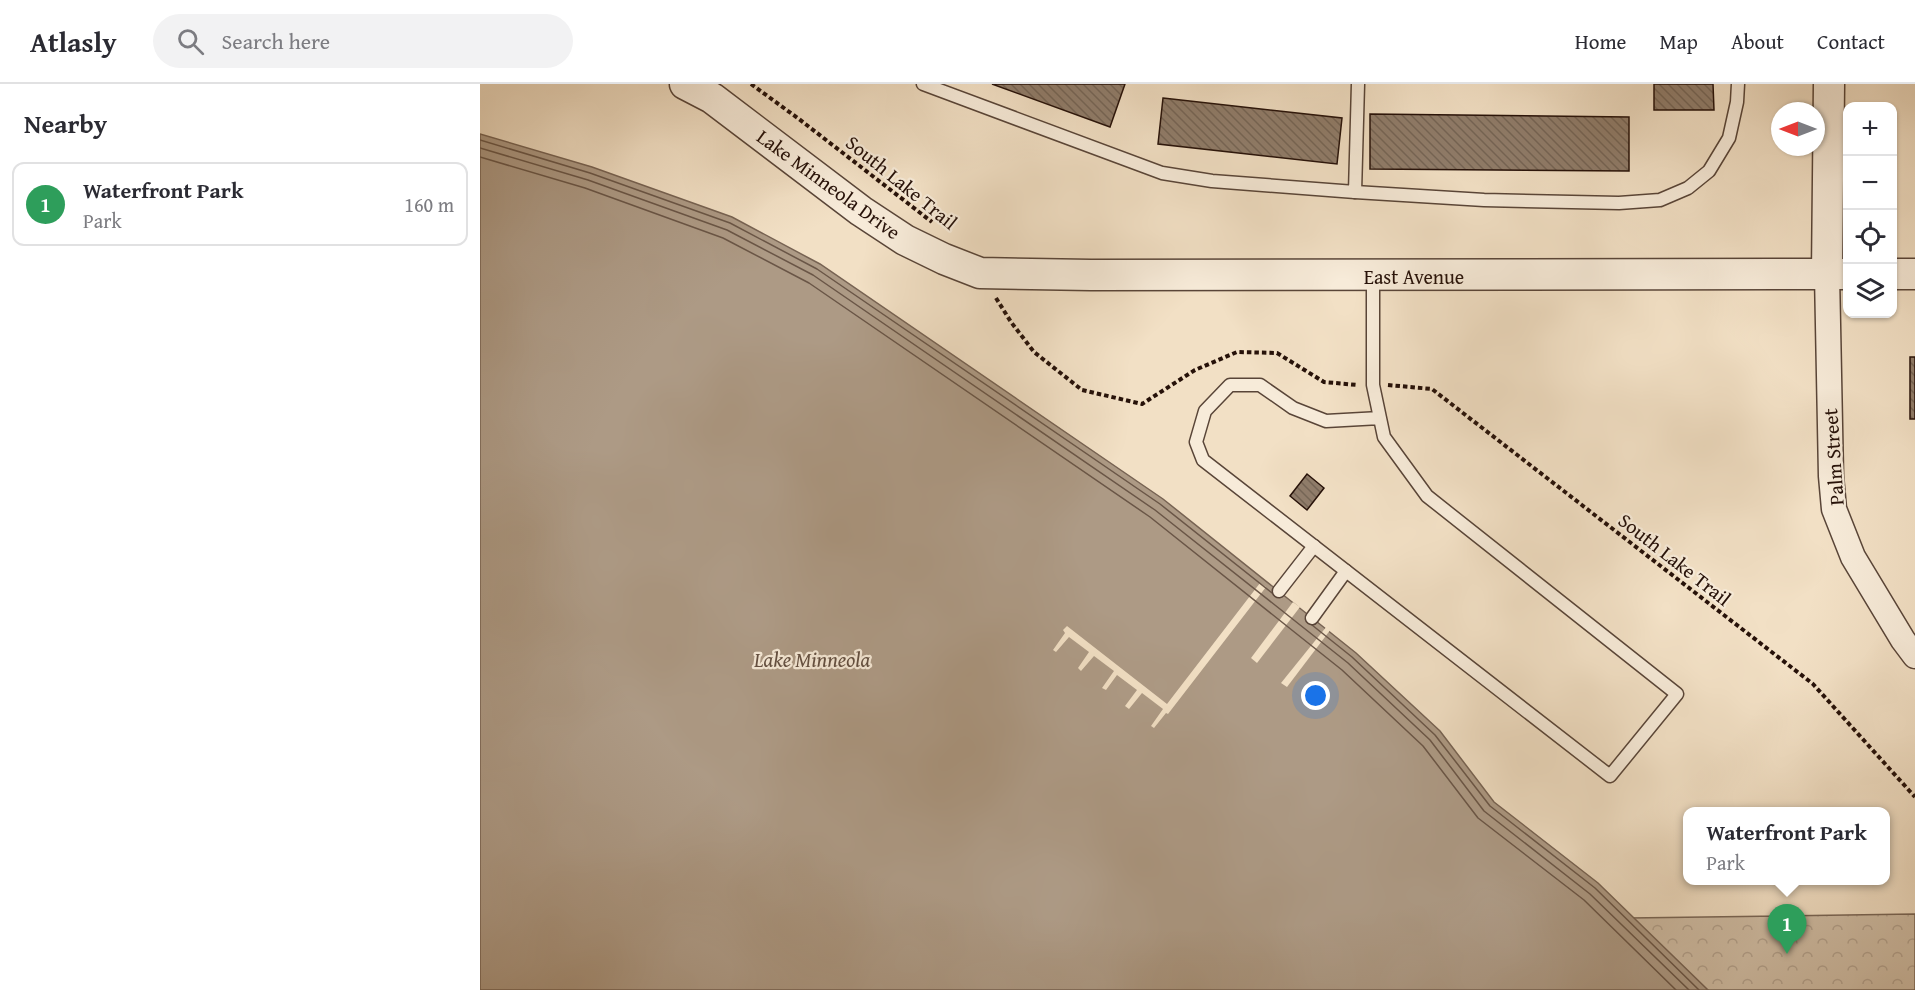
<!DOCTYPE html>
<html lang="en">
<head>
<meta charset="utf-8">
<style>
  :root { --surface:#fff; --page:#f2f2f3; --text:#2b2b33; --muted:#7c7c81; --line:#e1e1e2; --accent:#111827 }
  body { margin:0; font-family:"Gentium Book Plus",serif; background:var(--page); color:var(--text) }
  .controls { position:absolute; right:18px; top:18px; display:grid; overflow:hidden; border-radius:12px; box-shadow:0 2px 4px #0004 }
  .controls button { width:54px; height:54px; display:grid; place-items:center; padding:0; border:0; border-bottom:2px solid var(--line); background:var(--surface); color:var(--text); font:30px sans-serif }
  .compass { position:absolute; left:1291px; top:18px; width:54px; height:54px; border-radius:50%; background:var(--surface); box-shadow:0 2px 4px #0004; rotate:270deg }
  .you { position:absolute; left:836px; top:612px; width:21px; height:21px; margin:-15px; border:4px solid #fff; border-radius:50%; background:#1a73e8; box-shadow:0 0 0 9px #1a73e833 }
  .badge { display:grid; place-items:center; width:39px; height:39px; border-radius:50%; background:var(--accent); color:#fff; font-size:20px; font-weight:700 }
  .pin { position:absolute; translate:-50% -50px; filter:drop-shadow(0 2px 3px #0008) }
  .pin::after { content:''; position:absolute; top:32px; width:21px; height:18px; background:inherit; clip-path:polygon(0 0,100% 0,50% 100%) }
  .popup { position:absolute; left:1203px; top:723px; width:207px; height:78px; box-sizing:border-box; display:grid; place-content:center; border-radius:12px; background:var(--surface); filter:drop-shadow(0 2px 4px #0005); font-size:20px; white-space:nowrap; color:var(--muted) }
  .popup b { font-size:22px; color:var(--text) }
  .popup::after { content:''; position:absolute; left:50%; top:100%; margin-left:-12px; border:12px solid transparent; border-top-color:var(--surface) }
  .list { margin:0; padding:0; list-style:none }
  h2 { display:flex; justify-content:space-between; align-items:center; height:78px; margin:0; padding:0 24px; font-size:26px }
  h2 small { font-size:20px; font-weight:400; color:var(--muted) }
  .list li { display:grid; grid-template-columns:39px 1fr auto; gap:18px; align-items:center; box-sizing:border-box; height:84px; margin:0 12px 12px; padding:0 12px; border:2px solid var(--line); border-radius:12px }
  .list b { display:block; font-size:22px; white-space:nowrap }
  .list p { margin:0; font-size:20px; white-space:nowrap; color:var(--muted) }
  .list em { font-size:20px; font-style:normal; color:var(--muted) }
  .icon { flex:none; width:33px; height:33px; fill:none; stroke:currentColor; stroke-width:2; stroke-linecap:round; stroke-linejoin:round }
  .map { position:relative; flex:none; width:1435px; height:906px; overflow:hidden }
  header { display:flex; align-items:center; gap:36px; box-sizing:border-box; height:84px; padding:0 30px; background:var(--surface); border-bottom:2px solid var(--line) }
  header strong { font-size:28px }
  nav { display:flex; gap:33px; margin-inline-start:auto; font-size:21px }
  .search { width:420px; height:54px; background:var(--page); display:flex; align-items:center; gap:15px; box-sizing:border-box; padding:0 21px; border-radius:33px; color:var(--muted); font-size:22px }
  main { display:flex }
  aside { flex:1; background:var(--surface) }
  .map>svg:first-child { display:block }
  .park { fill:url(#park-crowns); stroke:#7a6757; stroke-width:1.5 }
  .water { fill:#ad9a85; stroke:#776353; stroke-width:1.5 }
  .pier { fill:#f2e0c5 }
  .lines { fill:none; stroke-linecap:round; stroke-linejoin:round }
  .shore { stroke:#6a5647; stroke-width:1.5 }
  .building { fill:url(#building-back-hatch); stroke:#261109; stroke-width:1.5 }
  .service-casing { stroke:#594538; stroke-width:15 }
  .minor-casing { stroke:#594538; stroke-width:27 }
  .tertiary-casing { stroke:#594538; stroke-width:33 }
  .path { stroke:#261109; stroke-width:4; stroke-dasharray:4.5 3; stroke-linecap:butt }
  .service { stroke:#f7ebd9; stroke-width:12 }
  .minor { stroke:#f7ebd9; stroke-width:24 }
  .tertiary { stroke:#f7ebd9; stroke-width:30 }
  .labels { text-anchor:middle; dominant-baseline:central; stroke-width:4.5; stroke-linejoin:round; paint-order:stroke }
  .street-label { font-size:20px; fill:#261109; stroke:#f7ebd9 }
  .water-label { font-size:21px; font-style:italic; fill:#634f41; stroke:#f7ebd9 }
</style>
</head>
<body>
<header>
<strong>Atlasly</strong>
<div class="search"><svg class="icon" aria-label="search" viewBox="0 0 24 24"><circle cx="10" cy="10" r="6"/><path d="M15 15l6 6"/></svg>Search here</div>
<nav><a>Home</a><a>Map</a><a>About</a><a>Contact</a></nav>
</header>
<main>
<aside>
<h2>Nearby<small></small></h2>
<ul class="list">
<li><span class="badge" style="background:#2e9e5b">1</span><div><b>Waterfront Park</b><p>Park</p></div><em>160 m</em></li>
</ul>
</aside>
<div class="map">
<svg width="1435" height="906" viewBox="0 0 1435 906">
  <defs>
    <pattern id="park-crowns" width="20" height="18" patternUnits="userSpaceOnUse" patternTransform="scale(1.5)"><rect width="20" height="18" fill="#cfbda5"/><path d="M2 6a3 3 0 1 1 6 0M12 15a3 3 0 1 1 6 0" fill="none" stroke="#b2a18d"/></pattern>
    <pattern id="building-back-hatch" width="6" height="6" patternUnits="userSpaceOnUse" patternTransform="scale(1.5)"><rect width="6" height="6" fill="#907d6b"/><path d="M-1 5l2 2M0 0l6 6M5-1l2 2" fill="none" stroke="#756556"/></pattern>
  </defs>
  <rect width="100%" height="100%" fill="#f2e0c5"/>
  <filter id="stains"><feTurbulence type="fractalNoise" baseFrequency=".00333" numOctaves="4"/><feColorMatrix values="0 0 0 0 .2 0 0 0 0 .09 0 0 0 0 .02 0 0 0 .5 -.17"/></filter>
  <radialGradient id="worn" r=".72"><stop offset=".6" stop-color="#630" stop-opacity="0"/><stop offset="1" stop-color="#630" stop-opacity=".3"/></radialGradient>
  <path class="park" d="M1435 830V906H1210L1150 834Z"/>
  <path class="water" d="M0 50 112 83 252 133 340 180 683 415 876 569 960 647 1014 718 1118 799 1228 906H0Z"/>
  <g class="pier">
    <path d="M780 499 786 503 688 630 686 629 674 644 671 642 683 625 662 609 649 625 645 622 657 606 637 591 626 606 622 604 634 587 614 572 601 587 598 584 609 568 589 553 576 568 573 566 585 549 583 546 587 542 687 620Z"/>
    <path d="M813 518 820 523 777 579 771 574Z"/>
    <path d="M847 542 851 545 807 603 801 599Z"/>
  </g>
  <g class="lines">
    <g class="shore">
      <path d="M0 56 110 89 250 139 337 185 680 420 792 509"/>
      <path d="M0 64 108 96 247 146 333 191 675 426 868 579 950 656 1004 727 1110 810 1209 906"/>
      <path d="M0 73 105 104 243 154 329 199 670 433 862 586 943 662 998 734 1104 816 1196 906"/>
      <path d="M832 541 872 573 955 651 1010 722 1115 804 1219 906"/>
    </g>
  </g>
  <g class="building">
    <path d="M512 0H645L630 43Z"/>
    <path d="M1174 0H1233L1234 26H1174Z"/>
    <path d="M683 14 862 34 857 80 678 60Z"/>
    <path d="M890 30 1149 33V87L890 85Z"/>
    <rect x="1430" y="273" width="5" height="62"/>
    <path d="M827 390 844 404 827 426 810 412Z"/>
  </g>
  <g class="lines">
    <g class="service-casing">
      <g id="service">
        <path d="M443 0 682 89 732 97 875 108 878 0"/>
        <path d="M875 108 1004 116 1139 119 1180 116 1208 104 1229 87 1249 54 1257 18 1258 0"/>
        <path d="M893 192V301L904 353 947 412 1197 610 1130 692 723 376 716 358 725 327 750 301H780L813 324 846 337 900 334"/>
        <path d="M799 507 834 462"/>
        <path d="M832 534 866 487"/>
      </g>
    </g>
    <g class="minor-casing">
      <path id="minor" d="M1347 190 1351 392 1354 425 1373 473 1423 556 1435 572"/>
    </g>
    <g class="tertiary-casing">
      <g id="tertiary">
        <path d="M205 0 232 14 381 127 425 156 464 175 500 189 611 191 1368 190"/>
        <path d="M1347 190 1349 0"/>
        <path d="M1412 190H1435"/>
      </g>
    </g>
    <g class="path">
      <path d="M271 0 319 35 452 138"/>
      <path d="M516 214 531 238 554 268 602 306 662 320 715 286 757 268 797 269 844 298 877 301"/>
      <path d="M908 301 952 305 1333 600 1435 713"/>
    </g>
    <use href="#service" class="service"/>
    <use href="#minor" class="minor"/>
    <use href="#tertiary" class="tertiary"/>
  </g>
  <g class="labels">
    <g class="street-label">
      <text transform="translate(422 98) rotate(39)">South Lake Trail</text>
      <text transform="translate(349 100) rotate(36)">Lake Minneola Drive</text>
      <text x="934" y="192">East Avenue</text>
      <text transform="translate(1353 373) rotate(-94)">Palm Street</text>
      <text transform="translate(1195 475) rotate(38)">South Lake Trail</text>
    </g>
    <g class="water-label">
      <text x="332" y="575">Lake Minneola</text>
    </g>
  </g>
  <rect width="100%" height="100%" filter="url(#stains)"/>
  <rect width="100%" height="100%" fill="url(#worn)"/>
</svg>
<div class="controls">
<button>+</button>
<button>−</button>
<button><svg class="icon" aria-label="locate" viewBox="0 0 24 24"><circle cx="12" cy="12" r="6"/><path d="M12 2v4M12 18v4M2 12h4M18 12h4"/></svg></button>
<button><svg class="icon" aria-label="layers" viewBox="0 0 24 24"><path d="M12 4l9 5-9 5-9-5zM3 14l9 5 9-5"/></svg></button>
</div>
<svg class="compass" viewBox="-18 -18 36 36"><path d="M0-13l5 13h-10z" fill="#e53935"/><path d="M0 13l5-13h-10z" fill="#7c7c81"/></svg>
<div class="you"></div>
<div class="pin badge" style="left:1307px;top:870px;background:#2e9e5b">1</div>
<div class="popup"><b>Waterfront Park</b>Park</div>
</div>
</main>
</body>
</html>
